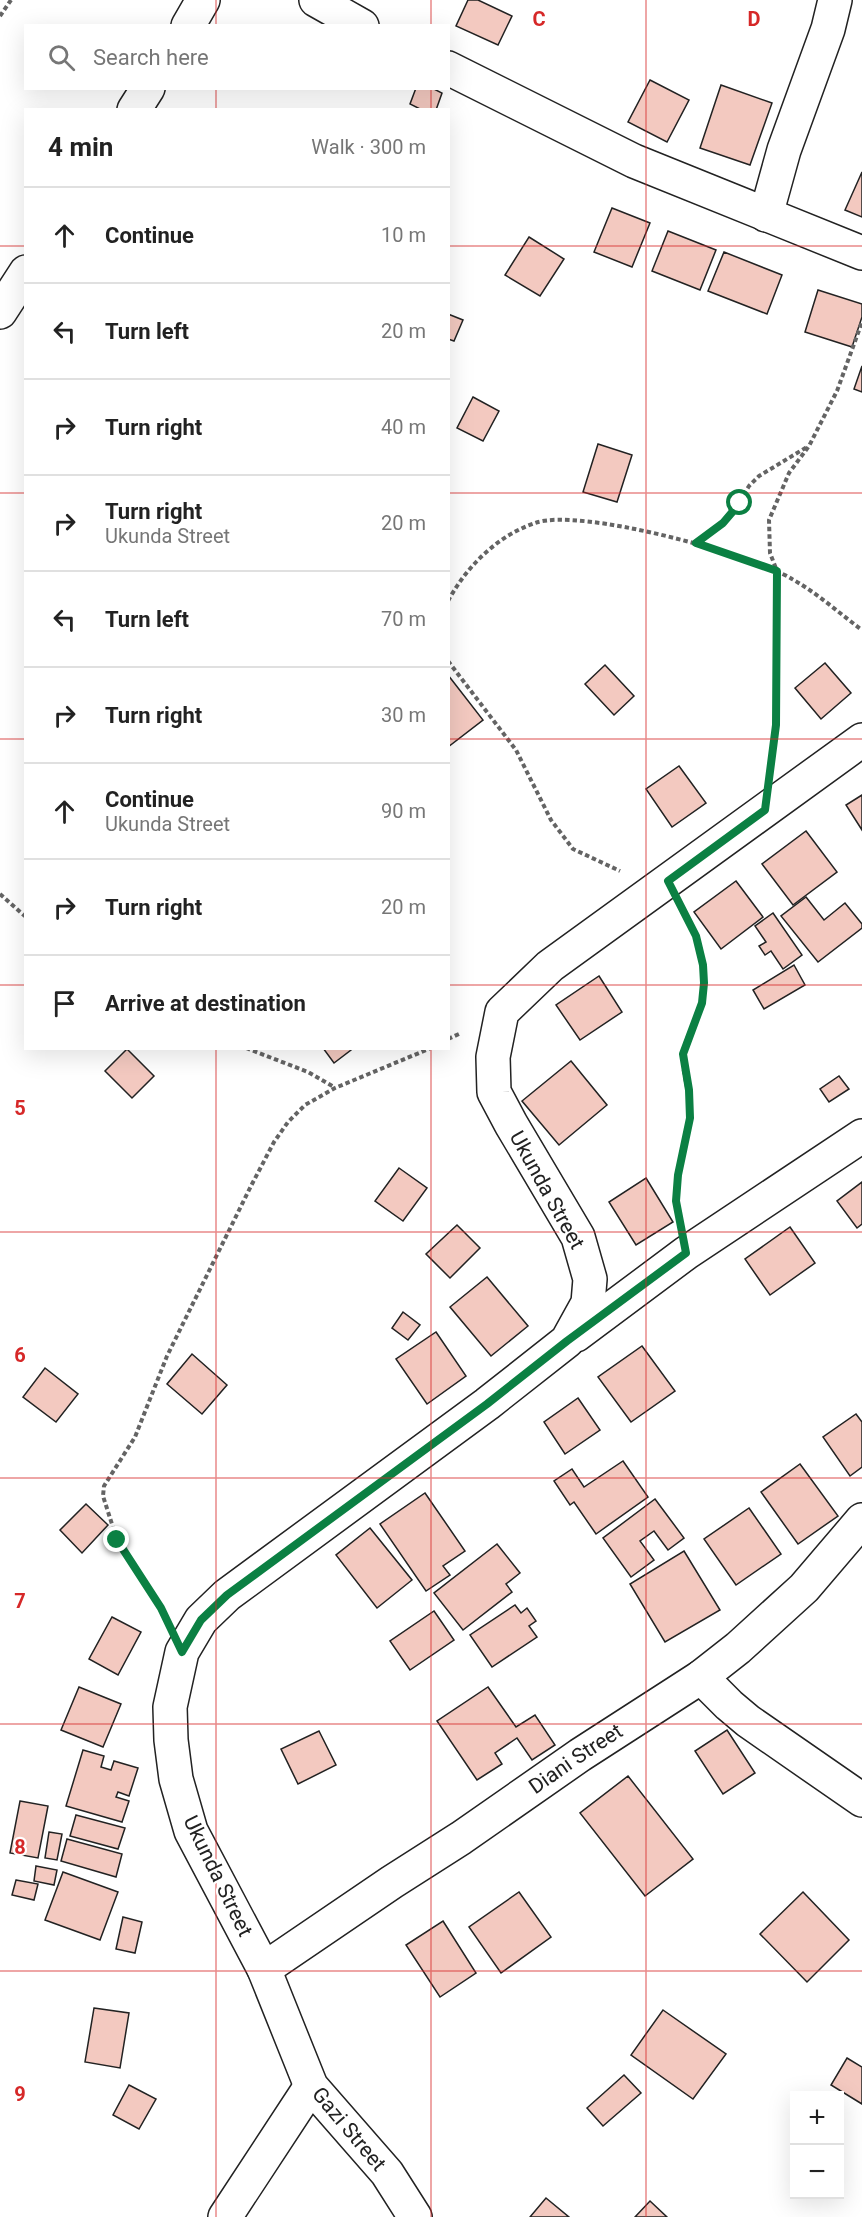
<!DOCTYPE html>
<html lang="en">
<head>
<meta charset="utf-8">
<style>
  :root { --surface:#fff; --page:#f2f2f2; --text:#222; --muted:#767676; --line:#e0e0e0 }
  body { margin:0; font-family:Roboto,sans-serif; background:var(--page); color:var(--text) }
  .controls { position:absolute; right:18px; bottom:18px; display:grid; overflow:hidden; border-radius:0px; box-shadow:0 6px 24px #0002 }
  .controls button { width:54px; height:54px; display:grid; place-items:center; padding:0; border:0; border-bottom:2px solid var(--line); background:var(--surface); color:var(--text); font:30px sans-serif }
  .stop { position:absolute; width:18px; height:18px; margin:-14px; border:4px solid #0b8043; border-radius:50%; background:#fff }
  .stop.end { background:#0b8043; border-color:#fff; box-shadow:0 2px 6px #0008 }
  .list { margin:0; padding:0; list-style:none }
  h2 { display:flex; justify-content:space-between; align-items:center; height:78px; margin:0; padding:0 24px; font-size:26px }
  h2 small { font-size:20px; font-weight:400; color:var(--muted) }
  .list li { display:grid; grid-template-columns:39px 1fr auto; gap:18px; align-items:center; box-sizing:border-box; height:96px; padding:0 24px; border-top:2px solid var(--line) }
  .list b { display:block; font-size:22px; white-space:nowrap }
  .list p { margin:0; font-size:20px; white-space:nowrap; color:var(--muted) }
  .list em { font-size:20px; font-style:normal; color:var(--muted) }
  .icon { flex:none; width:33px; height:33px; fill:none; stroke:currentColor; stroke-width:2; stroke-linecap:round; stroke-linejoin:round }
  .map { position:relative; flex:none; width:862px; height:2217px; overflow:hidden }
  .search { position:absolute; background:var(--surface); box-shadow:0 6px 24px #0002; left:24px; top:24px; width:426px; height:66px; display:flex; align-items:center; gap:15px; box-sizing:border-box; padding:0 21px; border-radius:0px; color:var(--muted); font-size:22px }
  .panel { position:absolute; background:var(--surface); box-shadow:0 6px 24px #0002; left:24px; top:108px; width:426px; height:942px; border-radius:0px }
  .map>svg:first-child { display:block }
  .building { fill:#f3c9c0; stroke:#222; stroke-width:1.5 }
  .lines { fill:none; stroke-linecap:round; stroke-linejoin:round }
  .minor-casing { stroke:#222; stroke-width:36 }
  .path { stroke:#646464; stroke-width:4; stroke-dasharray:4.5 3; stroke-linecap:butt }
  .minor { stroke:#fff; stroke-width:33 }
  .route { stroke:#0b8043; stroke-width:8 }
  .grid { fill:none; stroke:#d62828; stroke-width:1.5; stroke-opacity:0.55 }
  .labels { text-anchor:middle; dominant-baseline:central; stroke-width:4.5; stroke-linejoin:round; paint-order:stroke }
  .street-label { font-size:21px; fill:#222; stroke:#fff }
  .grid-label { font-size:20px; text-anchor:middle; font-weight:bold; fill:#d62828; stroke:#fff; stroke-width:4.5; stroke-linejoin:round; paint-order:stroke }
</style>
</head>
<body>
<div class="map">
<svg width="862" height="2217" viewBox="0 0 862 2217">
  <rect width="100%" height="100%" fill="#fff"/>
  <g class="building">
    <path d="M468 0H478L512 16 498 45 456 26Z"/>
    <path d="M650 80 689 100 667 142 628 122Z"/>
    <path d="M721 85 772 103 750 165 700 148Z"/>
    <path d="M416 88H432L442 93 436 110H422L410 104Z"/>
    <path d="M862 172V217L845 210Z"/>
    <path d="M612 208 650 223 632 267 594 252Z"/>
    <path d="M668 231 716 250 700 290 652 271Z"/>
    <path d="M529 237 564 259 540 296 505 275Z"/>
    <path d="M724 252 782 275 767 314 708 291Z"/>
    <path d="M818 290 862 304V317L852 347 805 332Z"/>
    <path d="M448 314 463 320 454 341 448 339Z"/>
    <path d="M862 366V392L854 389Z"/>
    <path d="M473 397 499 411 483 441 457 428Z"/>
    <path d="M598 444 632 455 617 502 583 492Z"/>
    <path d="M825 663 851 693 821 719 795 688Z"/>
    <path d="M605 665 634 696 614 715 585 684Z"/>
    <path d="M448 675 483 720 448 747Z"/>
    <path d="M679 766 706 803 672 827 646 789Z"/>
    <path d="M862 795V830L846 805Z"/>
    <path d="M806 831 837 872 793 905 762 864Z"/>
    <path d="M736 881 763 917 721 949 694 912Z"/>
    <path d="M806 897 824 920 845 903 862 924V928L818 962 781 916Z"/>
    <path d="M773 913 802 955 783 969 771 951 765 955 759 946 766 942 755 926Z"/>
    <path d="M794 965 805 985 764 1009 753 990Z"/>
    <path d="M599 976 622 1012 580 1040 556 1005Z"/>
    <path d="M323 1048H350L351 1050 334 1063Z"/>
    <path d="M127 1049 154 1076 132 1098 105 1071Z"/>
    <path d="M571 1061 607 1105 559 1145 522 1101Z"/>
    <path d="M839 1076 849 1089 829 1102 820 1089Z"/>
    <path d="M399 1168 427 1188 403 1221 375 1201Z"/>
    <path d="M646 1178 673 1222 636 1245 609 1202Z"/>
    <path d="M862 1182V1224L857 1228 837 1201Z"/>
    <path d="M457 1225 480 1248 450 1278 426 1254Z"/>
    <path d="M790 1227 815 1263 770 1295 745 1259Z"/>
    <path d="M487 1277 528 1326 491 1356 450 1307Z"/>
    <path d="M403 1312 420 1325 408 1340 392 1328Z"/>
    <path d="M436 1332 466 1376 427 1404 396 1359Z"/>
    <path d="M642 1346 675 1391 631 1422 598 1377Z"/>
    <path d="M192 1354 227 1385 202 1414 167 1384Z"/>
    <path d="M45 1368 78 1394 56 1422 23 1397Z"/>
    <path d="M578 1398 600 1430 565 1454 544 1422Z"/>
    <path d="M856 1414 862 1422V1467L850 1476 823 1437Z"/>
    <path d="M623 1461 648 1497 596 1534 574 1502 570 1505 554 1481 572 1469 584 1487Z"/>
    <path d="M800 1464 838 1516 798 1544 761 1492Z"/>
    <path d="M425 1493 465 1551 443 1566 450 1575 426 1591 380 1524Z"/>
    <path d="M655 1499 684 1538 668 1550 654 1531 640 1541 654 1560 631 1577 603 1538Z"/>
    <path d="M86 1504 108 1525 82 1553 60 1530Z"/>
    <path d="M749 1508 781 1554 736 1585 704 1539Z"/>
    <path d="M370 1528 412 1580 377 1608 336 1555Z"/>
    <path d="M497 1544 520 1573 506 1584 512 1592 463 1630 434 1593Z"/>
    <path d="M684 1551 720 1610 665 1642 630 1584Z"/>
    <path d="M515 1605 521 1613 527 1608 536 1621 529 1626 537 1637 492 1667 470 1635Z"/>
    <path d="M434 1611 454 1640 410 1670 390 1641Z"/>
    <path d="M112 1617 141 1632 118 1675 89 1659Z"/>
    <path d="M79 1687 121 1704 103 1747 61 1730Z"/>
    <path d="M488 1687 516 1727 535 1715 555 1745 532 1760 517 1738 495 1753 502 1764 477 1780 437 1721Z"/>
    <path d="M727 1730 755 1773 723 1794 695 1751Z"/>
    <path d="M319 1731 336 1765 298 1784 281 1749Z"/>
    <path d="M83 1750 104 1756 101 1767 111 1770 114 1761 138 1768 129 1796 118 1792 116 1797 129 1801 122 1822 66 1806Z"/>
    <path d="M628 1776 693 1859 645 1896 580 1813Z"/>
    <path d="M20 1801 48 1806 38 1858 10 1853Z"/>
    <path d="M76 1815 125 1828 118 1849 70 1836Z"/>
    <path d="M49 1832 62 1834 57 1860 45 1858Z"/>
    <path d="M67 1839 122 1854 116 1877 61 1861Z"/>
    <path d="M36 1866 57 1870 54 1885 34 1881Z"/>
    <path d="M63 1872 118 1892 100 1940 45 1920Z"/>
    <path d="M16 1880 38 1884 34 1900 12 1895Z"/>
    <path d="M519 1892 551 1937 501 1973 469 1927Z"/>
    <path d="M803 1892 849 1940 807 1982 760 1934Z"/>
    <path d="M123 1917 142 1922 135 1953 116 1949Z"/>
    <path d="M443 1921 476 1973 440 1997 406 1945Z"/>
    <path d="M94 2008 129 2013 120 2068 85 2062Z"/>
    <path d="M663 2010 726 2054 693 2099 631 2055Z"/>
    <path d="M847 2058 862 2067V2104L831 2085Z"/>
    <path d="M624 2075 641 2093 603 2126 587 2108Z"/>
    <path d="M129 2085 156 2099 139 2129 113 2115Z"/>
    <path d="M546 2198 569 2217H530Z"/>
    <path d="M650 2201 667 2217H635Z"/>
  </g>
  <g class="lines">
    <g class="minor-casing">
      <g id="minor">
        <path d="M316 0 362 26"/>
        <path d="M188 26 203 0"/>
        <path d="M448 68 634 161 862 253"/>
        <path d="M134 110 148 88"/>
        <path d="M766 215 784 150 828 29 835 0"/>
        <path d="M0 312 26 272"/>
        <path d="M576 1335 686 1253 862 1136"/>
        <path d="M701 1677 729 1705 748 1721 862 1800"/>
        <path id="s1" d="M264 1969 392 1882 461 1838 580 1755 701 1677 738 1648 804 1588 862 1520"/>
        <path d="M225 2217 311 2086"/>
        <path d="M415 2217 387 2173 311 2086 264 1969 191 1831 176 1779 171 1740 170 1707 182 1652 201 1620 227 1595 487 1404 567 1341 588 1303 590 1279 578 1237 511 1124 494 1092 493 1057 502 1012 550 966 862 740"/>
      </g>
    </g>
    <g class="path">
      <path d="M0 16 11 0"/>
      <path d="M697 542 731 516 749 486 759 476 807 447"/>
      <path d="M448 601C467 566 497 536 535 523 579 507 751 554 792 579 817 593 839 613 862 630"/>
      <path d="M448 661 516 750 551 820 573 849 620 871"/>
      <path d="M771 762 776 725 775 652 777 604V571L770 553 769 520 789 473 809 446 837 391 862 322"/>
      <path d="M0 894 26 917"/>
      <path d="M448 1039 461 1033"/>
      <path d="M246 1048 308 1072 334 1087"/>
      <path d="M679 1215C673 1182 686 1152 690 1120 692 1097 682 1076 683 1056 684 1038 697 1021 701 1004 710 971 698 939 683 911"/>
      <path d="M164 1614 117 1540 103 1496 104 1486 135 1437 167 1356 251 1186 274 1142 288 1122 305 1105 335 1088 431 1048"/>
    </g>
    <use href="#minor" class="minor"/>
  </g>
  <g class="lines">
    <path class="route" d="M117 1540 161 1608 182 1652 201 1620 227 1595 487 1404 567 1341 686 1253 676 1201 678 1175 690 1118 689 1090 683 1054 702 1003 704 983 703 965 696 936 668 881 765 810 776 725 777 571 696 543 723 523 740 503"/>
  </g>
  <path class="grid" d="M216 0V26M431 0V26M646 0V2217M216 88V110M431 88V110M0 246H26M448 246H862M0 493H26M448 493H862M0 739H26M448 739H862M0 985H26M448 985H862M216 1048V2217M431 1048V2217M0 1232H862M0 1478H862M0 1724H862M0 1971H862"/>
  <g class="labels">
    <g class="street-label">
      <text transform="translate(547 1190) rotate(61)">Ukunda Street</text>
      <text stroke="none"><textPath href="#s1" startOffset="376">Diani Street</textPath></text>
      <text transform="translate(218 1876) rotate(64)">Ukunda Street</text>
      <text transform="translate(349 2129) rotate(50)">Gazi Street</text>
    </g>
  </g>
  <g class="grid-label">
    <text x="539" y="26">C</text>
    <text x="754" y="26">D</text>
    <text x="20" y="1115">5</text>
    <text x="20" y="1362">6</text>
    <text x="20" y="1608">7</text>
    <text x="20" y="1854">8</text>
    <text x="20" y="2101">9</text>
  </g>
</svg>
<div class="controls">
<button>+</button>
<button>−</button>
</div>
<div class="stop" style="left:740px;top:503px"></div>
<div class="stop end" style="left:117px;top:1540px"></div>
<div class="search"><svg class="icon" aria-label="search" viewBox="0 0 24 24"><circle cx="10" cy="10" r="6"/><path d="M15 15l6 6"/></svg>Search here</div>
<section class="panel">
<h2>4 min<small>Walk · 300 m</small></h2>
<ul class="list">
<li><svg class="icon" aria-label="ahead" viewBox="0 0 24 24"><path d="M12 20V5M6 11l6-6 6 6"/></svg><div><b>Continue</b></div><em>10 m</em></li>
<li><svg class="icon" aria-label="left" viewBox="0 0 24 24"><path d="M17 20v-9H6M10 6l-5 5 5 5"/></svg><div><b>Turn left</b></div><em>20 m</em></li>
<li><svg class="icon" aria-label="right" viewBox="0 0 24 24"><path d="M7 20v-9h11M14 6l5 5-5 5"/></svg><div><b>Turn right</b></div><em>40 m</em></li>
<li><svg class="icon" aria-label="right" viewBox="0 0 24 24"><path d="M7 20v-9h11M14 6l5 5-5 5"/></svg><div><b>Turn right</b><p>Ukunda Street</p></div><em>20 m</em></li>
<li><svg class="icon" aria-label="left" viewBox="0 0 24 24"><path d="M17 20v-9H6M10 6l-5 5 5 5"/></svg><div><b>Turn left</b></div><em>70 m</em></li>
<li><svg class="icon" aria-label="right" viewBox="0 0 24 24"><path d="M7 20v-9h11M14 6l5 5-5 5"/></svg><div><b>Turn right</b></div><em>30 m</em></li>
<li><svg class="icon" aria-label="ahead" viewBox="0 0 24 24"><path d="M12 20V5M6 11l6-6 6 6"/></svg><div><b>Continue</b><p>Ukunda Street</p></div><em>90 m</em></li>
<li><svg class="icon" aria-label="right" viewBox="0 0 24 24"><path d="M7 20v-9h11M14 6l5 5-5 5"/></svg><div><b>Turn right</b></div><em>20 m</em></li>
<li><svg class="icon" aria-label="arrive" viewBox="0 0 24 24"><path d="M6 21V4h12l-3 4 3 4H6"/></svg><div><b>Arrive at destination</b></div></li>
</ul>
</section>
</div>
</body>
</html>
